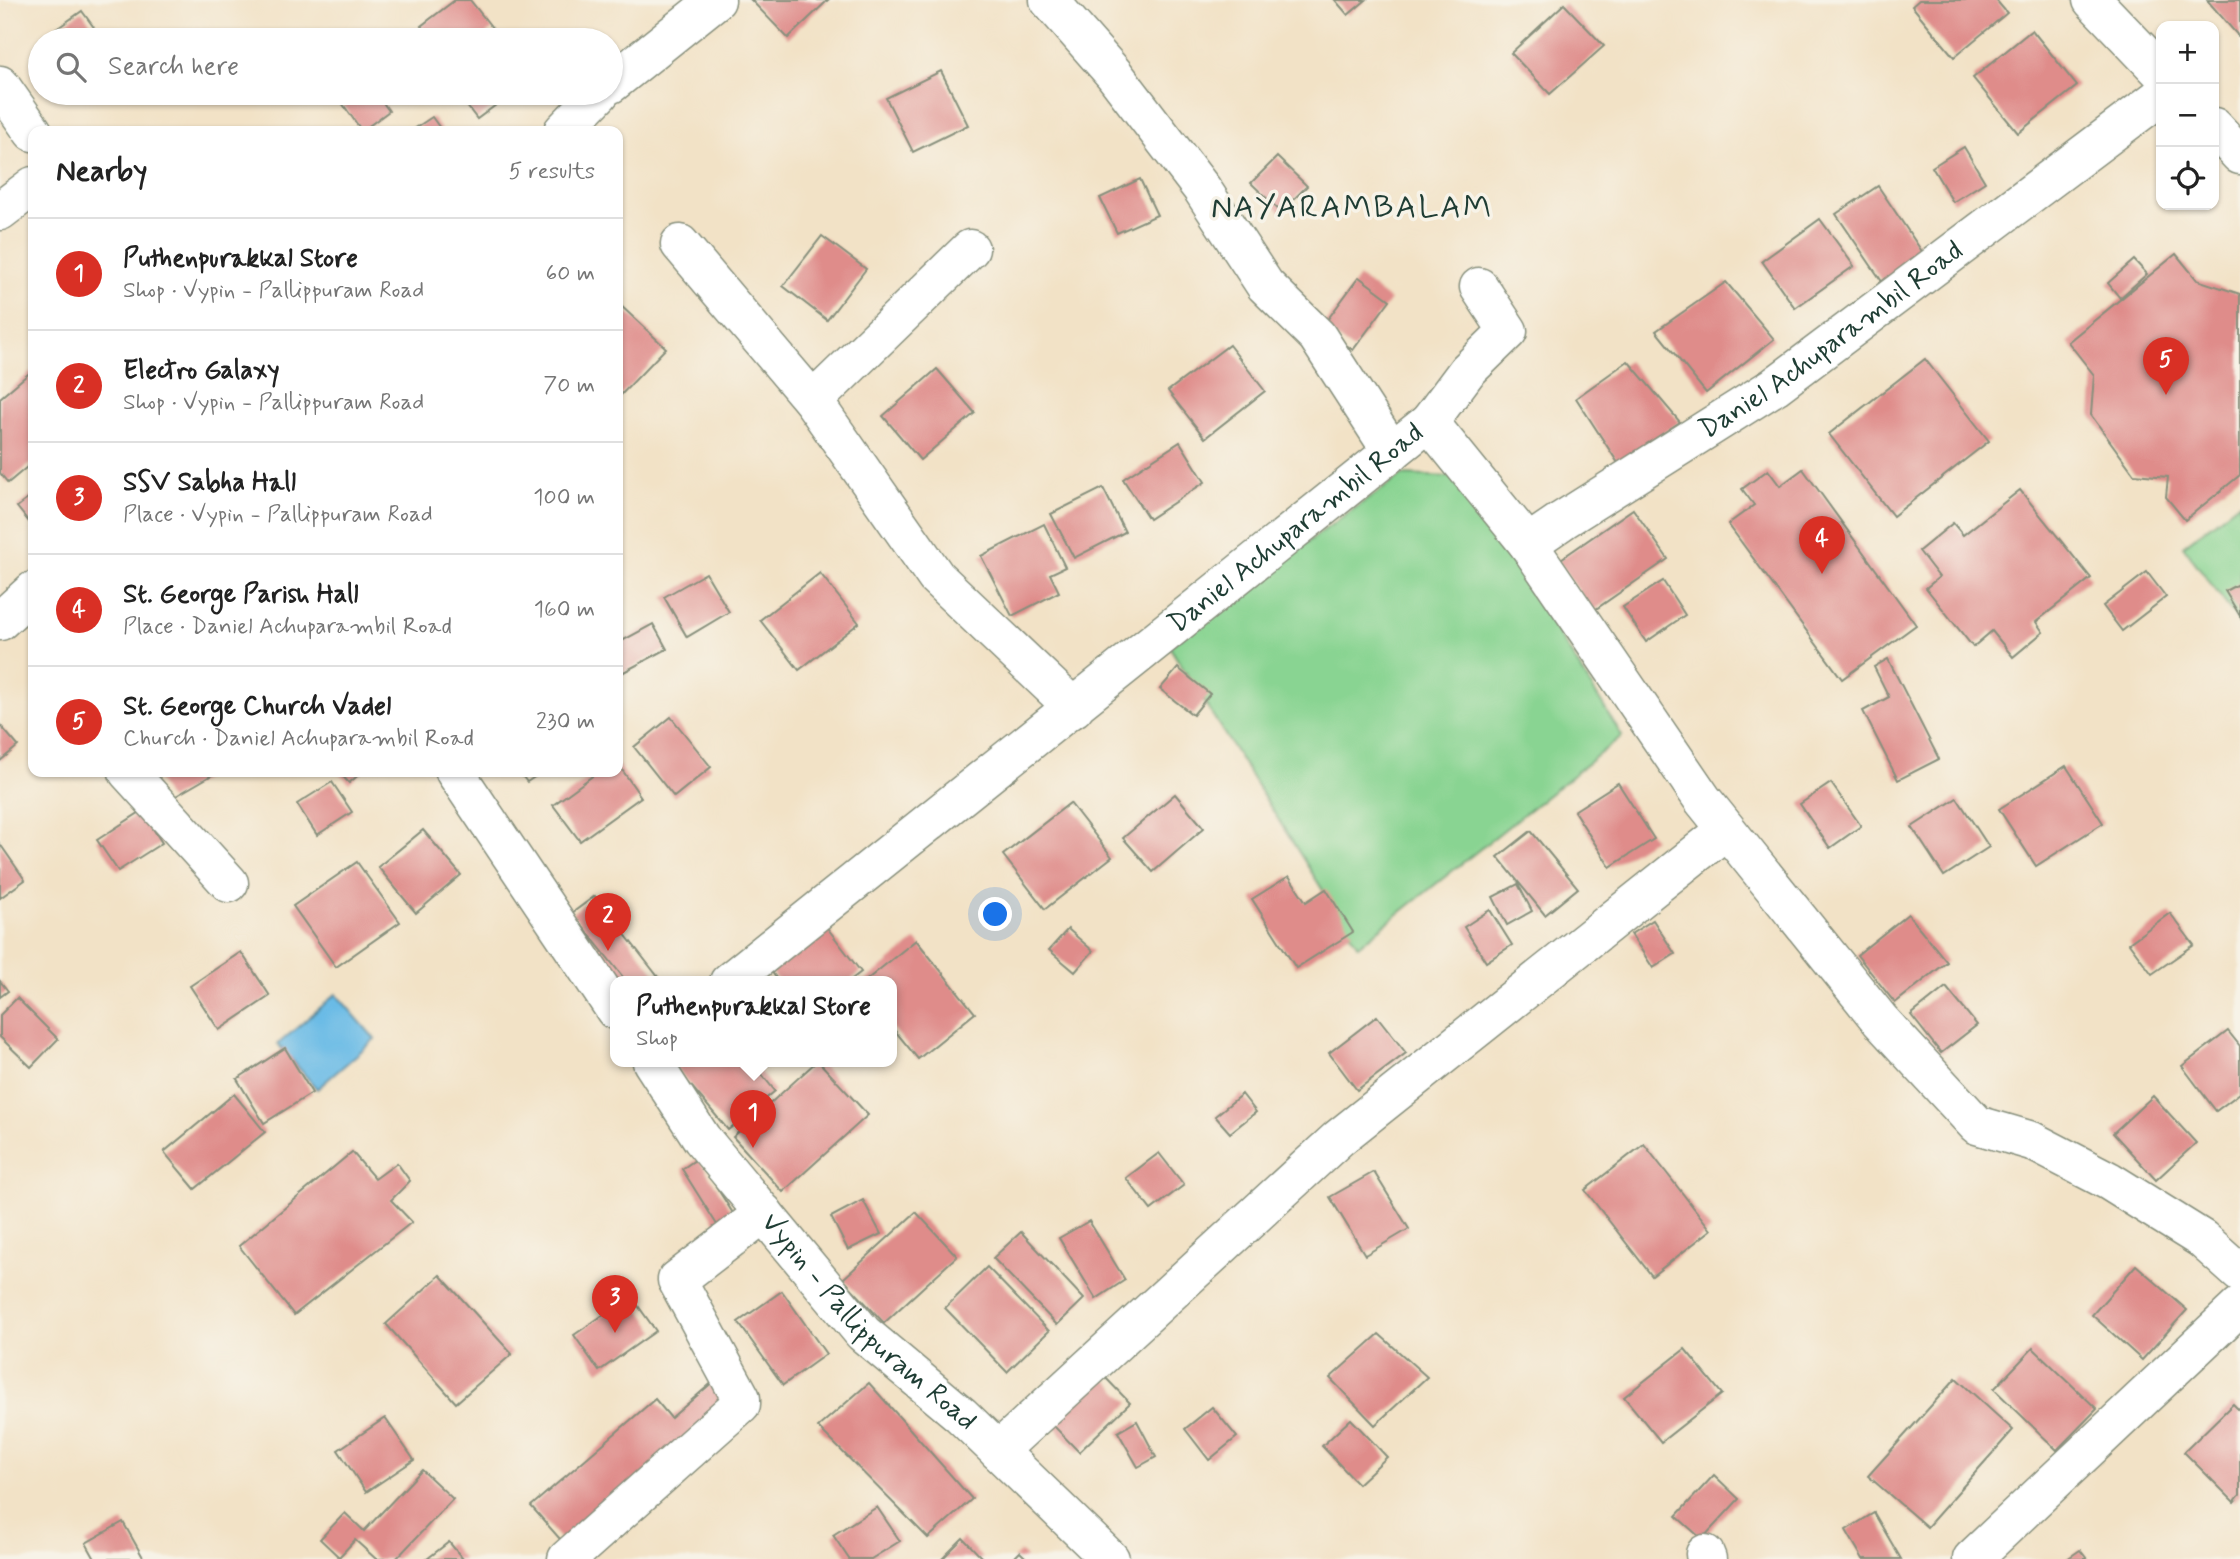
<!DOCTYPE html>
<html lang="en">
<head>
<meta charset="utf-8">
<style>
  :root { --surface:#fff; --page:#f2f2f2; --text:#222; --muted:#767676; --line:#e0e0e0; --accent:#d93025 }
  body { margin:0; font-family:Mynerve,sans-serif; background:var(--page); color:var(--text) }
  .controls { position:absolute; right:21px; top:21px; display:grid; overflow:hidden; border-radius:14px; box-shadow:0 2px 5px #0004 }
  .controls button { width:63px; height:63px; display:grid; place-items:center; padding:0; border:0; border-bottom:2px solid var(--line); background:var(--surface); color:var(--text); font:35px sans-serif }
  .you { position:absolute; left:996px; top:915px; width:24px; height:24px; margin:-18px; border:5px solid #fff; border-radius:50%; background:#1a73e8; box-shadow:0 0 0 10px #1a73e833 }
  .badge { display:grid; place-items:center; width:46px; height:46px; border-radius:50%; background:var(--accent); color:#fff; font-size:23px; font-weight:700 }
  .pin { position:absolute; translate:-50% -58px; filter:drop-shadow(0 2px 4px #0008) }
  .pin::after { content:''; position:absolute; top:37px; width:24px; height:21px; background:inherit; clip-path:polygon(0 0,100% 0,50% 100%) }
  .popup { position:absolute; left:610px; top:976px; width:287px; height:91px; box-sizing:border-box; display:grid; place-content:center; border-radius:14px; background:var(--surface); filter:drop-shadow(0 2px 5px #0005); font-size:23px; white-space:nowrap; color:var(--muted) }
  .popup b { font-size:26px; color:var(--text) }
  .popup::after { content:''; position:absolute; left:50%; top:100%; margin-left:-14px; border:14px solid transparent; border-top-color:var(--surface) }
  .list { margin:0; padding:0; list-style:none }
  h2 { display:flex; justify-content:space-between; align-items:center; height:91px; margin:0; padding:0 28px; font-size:30px }
  h2 small { font-size:23px; font-weight:400; color:var(--muted) }
  .list li { display:grid; grid-template-columns:46px 1fr auto; gap:21px; align-items:center; box-sizing:border-box; height:112px; padding:0 28px; border-top:2px solid var(--line) }
  .list b { display:block; font-size:26px; white-space:nowrap }
  .list p { margin:0; font-size:23px; white-space:nowrap; color:var(--muted) }
  .list em { font-size:23px; font-style:normal; color:var(--muted) }
  .icon { flex:none; width:38px; height:38px; fill:none; stroke:currentColor; stroke-width:2; stroke-linecap:round; stroke-linejoin:round }
  .map { position:relative; flex:none; width:2240px; height:1559px; overflow:hidden }
  .search { position:absolute; background:var(--surface); box-shadow:0 2px 5px #0004; left:28px; top:28px; width:595px; height:77px; display:flex; align-items:center; gap:18px; box-sizing:border-box; padding:0 24px; border-radius:38px; color:var(--muted); font-size:26px }
  .panel { position:absolute; background:var(--surface); box-shadow:0 2px 5px #0004; left:28px; top:126px; width:595px; height:651px; border-radius:14px }
  .map>svg:first-child { display:block }
  .green { fill:#89d492; stroke:#548863; stroke-width:2 }
  .water { fill:#6bbbe6; stroke:#457c8d; stroke-width:2 }
  .building { fill:#df8c8a }
  .lines { fill:none; stroke-linecap:round; stroke-linejoin:round }
  .minor-casing { stroke:#88907d; stroke-width:41 }
  .tertiary-casing { stroke:#88907d; stroke-width:41 }
  .primary-casing { stroke:#88907d; stroke-width:41 }
  .minor { stroke:#fff; stroke-width:38 }
  .tertiary { stroke:#fff; stroke-width:38 }
  .primary { stroke:#fff; stroke-width:38 }
  .labels { text-anchor:middle; dominant-baseline:central; stroke-width:7; stroke-linejoin:round; paint-order:stroke }
  .street-label { font-size:28px; fill:#1f3d34; stroke:#f7f3e8 }
  .quarter-label { font-size:32px; letter-spacing:2px; fill:#1f3d34; stroke:#f7f3e8 }
</style>
</head>
<body>
<div class="map">
<svg width="2240" height="1559" viewBox="0 0 2240 1559">
  <rect width="100%" height="100%" fill="#f7f3e8"/>
  <filter id="ink" filterUnits="userSpaceOnUse"><feTurbulence type="fractalNoise" baseFrequency=".0143" numOctaves="2"/><feDisplacementMap in="SourceGraphic" scale="14" xChannelSelector="R" yChannelSelector="G"/><feConvolveMatrix kernelMatrix="1 2 1 2 8 2 1 2 1" color-interpolation-filters="sRGB"/></filter>
  <filter id="wash" filterUnits="userSpaceOnUse"><feTurbulence type="fractalNoise" baseFrequency=".00686" numOctaves="4" result="noise"/><feDisplacementMap in="SourceGraphic" scale="28" xChannelSelector="R" yChannelSelector="G"/><feGaussianBlur stdDeviation="1.57" result="paint"/><feColorMatrix in="noise" values="0 0 0 0 0 0 0 0 0 0 0 0 0 0 0 0 0 1.4 0 .05"/><feComposite in="paint" operator="in"/></filter>
  <g filter="url(#wash)">
    <rect width="100%" height="100%" fill="#f2e2c6"/>
    <g class="green">
      <path d="M1403 475 1451 477 1528 585 1622 736 1358 946 1169 646 1335 522Z"/>
      <path d="M2240 502V623L2183 546Z"/>
    </g>
    <path class="water" d="M336 994 375 1039 317 1089 278 1044Z"/>
    <g id="blocks">
      <g class="building">
        <path d="M455 0H470L493 29 478 40H433L421 26Z"/>
        <path d="M751 0H828L788 38Z"/>
        <path d="M1335 0H1366L1348 15Z"/>
        <path d="M1919 0H1996L2007 13 1954 57 1912 6Z"/>
        <path d="M2207 0H2240V38Z"/>
        <path d="M1564 4 1604 46 1550 94 1511 53Z"/>
        <path d="M82 11 103 40H41Z"/>
        <path d="M2032 30 2077 86 2018 133 1973 78Z"/>
        <path d="M568 32 578 40H561Z"/>
        <path d="M941 71 968 125 913 152 886 98Z"/>
        <path d="M341 93H376L389 111 362 131 337 96Z"/>
        <path d="M457 93H500L504 99 477 119Z"/>
        <path d="M432 117 442 131H411Z"/>
        <path d="M1964 147 1985 182 1953 202 1932 167Z"/>
        <path d="M1277 157 1307 186 1281 212 1251 183Z"/>
        <path d="M1140 179 1157 215 1117 233 1100 198Z"/>
        <path d="M1878 186 1927 259 1885 286 1836 214Z"/>
        <path d="M1820 219 1854 266 1795 308 1762 261Z"/>
        <path d="M822 236 866 269 827 320 783 286Z"/>
        <path d="M2176 254 2197 280 2240 294V475L2185 520 2166 497 2168 477 2134 474 2091 415 2094 375 2068 342Z"/>
        <path d="M2134 260 2147 274 2120 298 2108 283Z"/>
        <path d="M1359 277 1390 300 1353 350 1322 327Z"/>
        <path d="M1726 282 1774 339 1706 393 1656 331Z"/>
        <path d="M618 303 666 348 618 398Z"/>
        <path d="M1229 345 1265 391 1205 438 1168 391Z"/>
        <path d="M1925 359 1989 441 1893 516 1829 434Z"/>
        <path d="M1628 361 1680 422 1618 463 1576 398Z"/>
        <path d="M937 369 975 413 920 460 883 416Z"/>
        <path d="M33 370V462L8 483 0 473V398Z"/>
        <path d="M1180 442 1205 482 1149 519 1123 479Z"/>
        <path d="M1803 469 1916 625 1842 679 1728 524 1754 505 1742 489 1768 470 1780 486Z"/>
        <path d="M1103 488 1125 532 1074 558 1051 514Z"/>
        <path d="M2020 490 2091 578 2036 622 2043 632 2013 657 1992 631 1973 647 1926 588 1939 577 1919 551 1953 523 1963 535Z"/>
        <path d="M33 495V527L17 507Z"/>
        <path d="M1633 509 1668 559 1593 611 1558 561Z"/>
        <path d="M1044 524 1065 567 1050 574 1059 592 1012 616 981 556Z"/>
        <path d="M2147 572 2166 597 2122 631 2103 606Z"/>
        <path d="M706 573 729 612 687 637 664 597Z"/>
        <path d="M820 573 859 623 799 670 760 620Z"/>
        <path d="M1663 581 1685 615 1646 642 1623 607Z"/>
        <path d="M2240 583V616L2225 591Z"/>
        <path d="M653 624 667 649 618 675V643Z"/>
        <path d="M1888 659 1939 759 1898 780 1863 711 1889 697 1874 667Z"/>
        <path d="M1178 668 1210 694 1193 715 1160 689Z"/>
        <path d="M671 717 711 767 674 797 634 747Z"/>
        <path d="M0 725 18 746 0 761Z"/>
        <path d="M618 764 641 797 580 841 553 805 598 772H618Z"/>
        <path d="M2066 766 2103 823 2036 866 1999 809Z"/>
        <path d="M153 772H217L169 800Z"/>
        <path d="M339 772H362L349 783Z"/>
        <path d="M519 772H542L527 782Z"/>
        <path d="M332 782 352 812 317 835 297 804Z"/>
        <path d="M1618 783 1654 839 1610 867 1574 811Z"/>
        <path d="M1831 783 1861 826 1830 848 1800 804Z"/>
        <path d="M1175 794 1204 828 1153 872 1123 838Z"/>
        <path d="M1957 798 1989 847 1944 876 1912 827Z"/>
        <path d="M1070 803 1112 857 1045 909 1003 855Z"/>
        <path d="M142 811 162 843 118 871 97 840Z"/>
        <path d="M423 830 461 875 416 913 378 867Z"/>
        <path d="M1531 831 1578 888 1545 915 1498 857Z"/>
        <path d="M0 844 25 880 0 898Z"/>
        <path d="M357 862 400 922 336 967 293 906Z"/>
        <path d="M1289 876 1306 902 1326 889 1353 932 1296 968 1252 899Z"/>
        <path d="M1518 884 1532 911 1507 925 1493 897Z"/>
        <path d="M595 896 662 982H627L572 913Z"/>
        <path d="M1490 910 1512 945 1486 962 1464 927Z"/>
        <path d="M2170 913 2194 945 2152 974 2129 943Z"/>
        <path d="M1908 914 1947 962 1895 1003 1857 955Z"/>
        <path d="M1653 920 1675 954 1653 968 1631 934Z"/>
        <path d="M825 925 861 972 848 982H779L769 968Z"/>
        <path d="M1068 929 1093 951 1075 972 1049 950Z"/>
        <path d="M916 940 975 1013 918 1059 891 1026V982H864Z"/>
        <path d="M241 952 270 996 219 1030 190 986Z"/>
        <path d="M0 981 8 991 0 997Z"/>
        <path d="M1946 987 1977 1025 1941 1053 1911 1015Z"/>
        <path d="M17 998 58 1039 31 1067 0 1037V1015Z"/>
        <path d="M1377 1016 1406 1053 1357 1090 1329 1053Z"/>
        <path d="M2228 1031 2240 1046V1093L2216 1111 2182 1066Z"/>
        <path d="M285 1048 312 1093 264 1123 237 1079Z"/>
        <path d="M671 1062H752L775 1091 728 1130Z"/>
        <path d="M816 1062H819L868 1115 783 1192 733 1137Z"/>
        <path d="M234 1094 265 1132 195 1189 164 1152Z"/>
        <path d="M1242 1094 1256 1112 1230 1133 1215 1116Z"/>
        <path d="M2153 1096 2196 1143 2156 1180 2113 1133Z"/>
        <path d="M1644 1144 1711 1230 1652 1276 1585 1190Z"/>
        <path d="M352 1152 375 1179 397 1163 410 1181 391 1200 412 1222 294 1315 239 1246Z"/>
        <path d="M1159 1153 1184 1185 1151 1210 1126 1178Z"/>
        <path d="M698 1158 736 1218 719 1228 682 1169Z"/>
        <path d="M1374 1172 1409 1229 1365 1255 1330 1197Z"/>
        <path d="M863 1200 881 1234 848 1250 831 1217Z"/>
        <path d="M916 1212 957 1256 884 1323 843 1279Z"/>
        <path d="M1089 1221 1125 1280 1096 1299 1059 1238Z"/>
        <path d="M1021 1232 1084 1299 1057 1325 993 1258Z"/>
        <path d="M2136 1265 2187 1310 2142 1360 2092 1315Z"/>
        <path d="M987 1267 1049 1331 1007 1372 945 1308Z"/>
        <path d="M440 1275 512 1354 456 1403 386 1324Z"/>
        <path d="M782 1291 826 1354 783 1385 738 1322Z"/>
        <path d="M631 1296 656 1331 599 1371 574 1335Z"/>
        <path d="M1379 1334 1427 1377 1375 1425 1330 1378Z"/>
        <path d="M2033 1348 2097 1409 2057 1450 1994 1389Z"/>
        <path d="M1685 1349 1722 1394 1661 1442 1624 1397Z"/>
        <path d="M1101 1373 1130 1403 1079 1452 1051 1423Z"/>
        <path d="M1956 1378 2013 1430 1927 1527 1868 1476Z"/>
        <path d="M714 1381 733 1403 567 1547 531 1506 655 1399 671 1418Z"/>
        <path d="M869 1383 972 1499 928 1538 818 1427Z"/>
        <path d="M2233 1404 2240 1411V1495L2234 1502 2184 1452Z"/>
        <path d="M1212 1407 1237 1437 1209 1460 1185 1429Z"/>
        <path d="M385 1418 414 1460 366 1492 338 1450Z"/>
        <path d="M1351 1419 1387 1457 1358 1484 1322 1446Z"/>
        <path d="M1137 1421 1156 1457 1138 1467 1118 1432Z"/>
        <path d="M422 1470 453 1499 396 1559H376L355 1540 339 1557 320 1539 345 1513 364 1531Z"/>
        <path d="M1714 1475 1739 1499 1702 1539 1676 1516Z"/>
        <path d="M877 1507 900 1541 871 1559H849L833 1535Z"/>
        <path d="M1874 1513 1901 1559H1863L1846 1530Z"/>
        <path d="M123 1522 144 1559H95L86 1543Z"/>
        <path d="M963 1538 983 1559H942Z"/>
        <path d="M449 1542 463 1559H427Z"/>
        <path d="M2080 1550 2087 1559H2067Z"/>
        <path d="M1020 1552 1027 1559H1013Z"/>
      </g>
    </g>
  </g>
  <g filter="url(#ink)">
    <use href="#blocks" fill-opacity="0" stroke="#88907d" stroke-width="2"/>
    <g class="lines">
      <g class="minor-casing">
        <g id="minor">
          <path d="M1049 0 1114 74 1202 189 1265 285 1317 336 1392 452"/>
          <path d="M611 84 716 0"/>
          <path d="M563 131 600 93"/>
          <path d="M0 211 33 186"/>
          <path d="M680 244 813 401 936 577 1074 708"/>
          <path d="M813 401 970 249"/>
          <path d="M1429 422 1467 371 1508 331 1479 287"/>
          <path d="M1528 544 1703 800 1880 1020 1977 1125 2032 1141 2109 1181 2202 1239 2240 1273"/>
          <path d="M0 621 33 591"/>
          <path d="M128 772 229 883"/>
          <path d="M998 1451 1339 1138 1726 830"/>
          <path d="M1705 1554 1707 1559"/>
          <path d="M567 1559 741 1404V1398L677 1280 764 1213"/>
          <path d="M1972 1559 2240 1306"/>
        </g>
      </g>
      <g class="tertiary-casing">
        <g id="tertiary">
          <path d="M2092 0 2161 72"/>
          <path d="M2214 127 2240 155"/>
          <path id="s1" d="M729 982 1429 422 1528 544 1563 520 1775 386 2161 96"/>
        </g>
      </g>
      <g class="primary-casing">
        <g id="primary">
          <path d="M0 85 33 132"/>
          <path d="M455 772 615 1010"/>
          <path id="s2" d="M652 1062 702 1139 863 1333 961 1415 1110 1559"/>
        </g>
      </g>
      <use href="#minor" class="minor"/>
      <use href="#tertiary" class="tertiary"/>
      <use href="#primary" class="primary"/>
    </g>
  </g>
  <g class="labels">
    <g class="street-label">
      <text stroke="none"><textPath href="#s1" startOffset="1419">Daniel Achuparambil Road</textPath></text>
      <text stroke="none"><textPath href="#s1" startOffset="726">Daniel Achuparambil Road</textPath></text>
      <text stroke="none"><textPath href="#s2" startOffset="340">Vypin - Pallippuram Road</textPath></text>
    </g>
    <g class="quarter-label">
      <text x="1352" y="208">NAYARAMBALAM</text>
    </g>
  </g>
</svg>
<div class="controls">
<button>+</button>
<button>−</button>
<button><svg class="icon" aria-label="locate" viewBox="0 0 24 24"><circle cx="12" cy="12" r="6"/><path d="M12 2v4M12 18v4M2 12h4M18 12h4"/></svg></button>
</div>
<div class="you"></div>
<div class="pin badge" style="left:753px;top:1148px">1</div>
<div class="popup"><b>Puthenpurakkal Store</b>Shop</div>
<div class="pin badge" style="left:608px;top:951px">2</div>
<div class="pin badge" style="left:615px;top:1333px">3</div>
<div class="pin badge" style="left:1822px;top:574px">4</div>
<div class="pin badge" style="left:2166px;top:395px">5</div>
<div class="search"><svg class="icon" aria-label="search" viewBox="0 0 24 24"><circle cx="10" cy="10" r="6"/><path d="M15 15l6 6"/></svg>Search here</div>
<section class="panel">
<h2>Nearby<small>5 results</small></h2>
<ul class="list">
<li><span class="badge">1</span><div><b>Puthenpurakkal Store</b><p>Shop · Vypin - Pallippuram Road</p></div><em>60 m</em></li>
<li><span class="badge">2</span><div><b>Electro Galaxy</b><p>Shop · Vypin - Pallippuram Road</p></div><em>70 m</em></li>
<li><span class="badge">3</span><div><b>SSV Sabha Hall</b><p>Place · Vypin - Pallippuram Road</p></div><em>100 m</em></li>
<li><span class="badge">4</span><div><b>St. George Parish Hall</b><p>Place · Daniel Achuparambil Road</p></div><em>160 m</em></li>
<li><span class="badge">5</span><div><b>St. George Church Vadel</b><p>Church · Daniel Achuparambil Road</p></div><em>230 m</em></li>
</ul>
</section>
</div>
</body>
</html>
